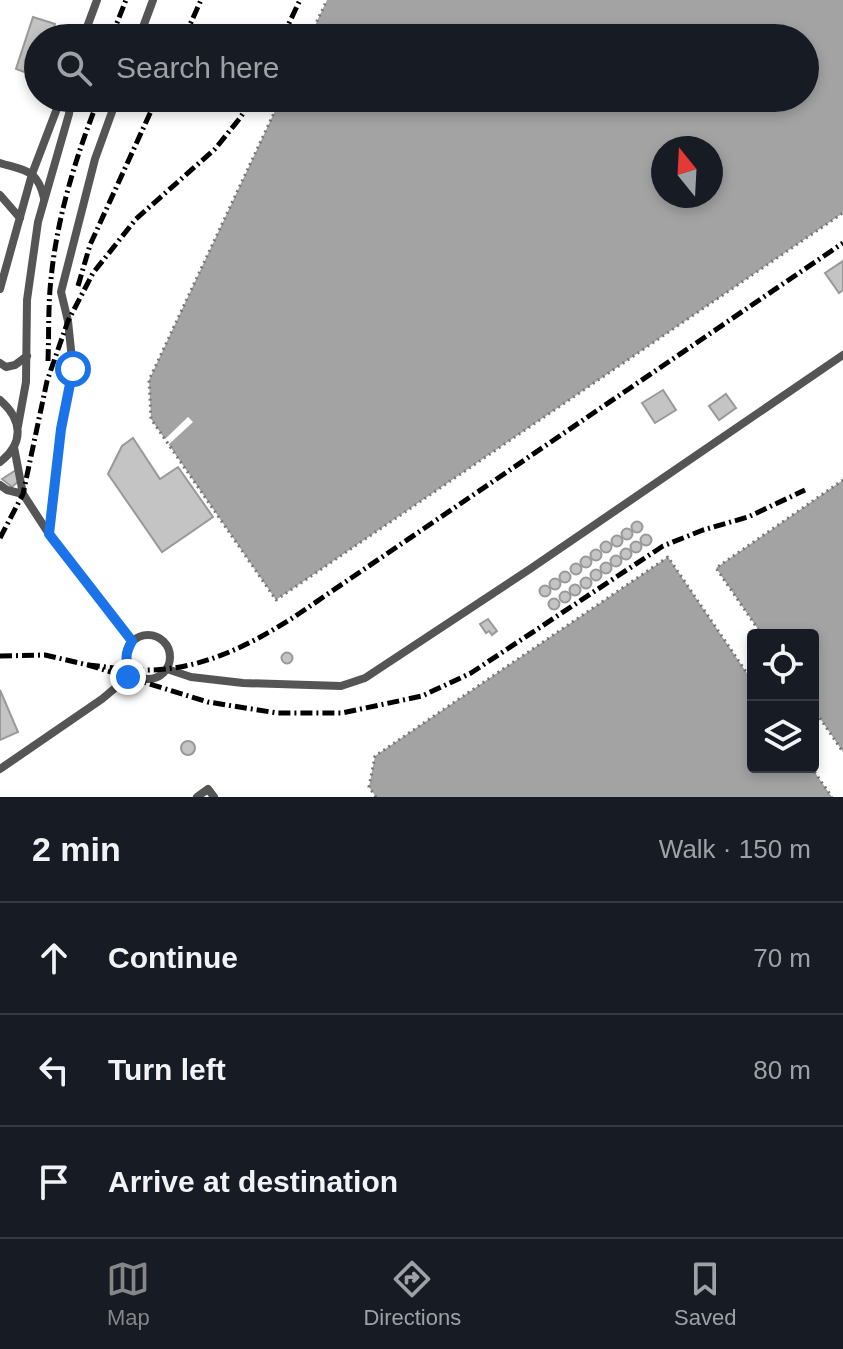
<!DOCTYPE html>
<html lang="en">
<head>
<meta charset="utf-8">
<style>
  :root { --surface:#171b24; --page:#20242c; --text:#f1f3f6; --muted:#9ea1a6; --line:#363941; --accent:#858687 }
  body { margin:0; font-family:Arial,sans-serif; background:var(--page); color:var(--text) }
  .controls { position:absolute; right:24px; bottom:24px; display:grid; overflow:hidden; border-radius:8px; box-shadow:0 4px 12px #0003 }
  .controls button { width:72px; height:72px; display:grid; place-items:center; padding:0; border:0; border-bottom:2px solid var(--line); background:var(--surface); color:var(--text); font:40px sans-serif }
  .compass { position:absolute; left:651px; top:136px; width:72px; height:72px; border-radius:50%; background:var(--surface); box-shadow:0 4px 12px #0003; rotate:342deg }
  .stop { position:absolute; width:24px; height:24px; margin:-18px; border:6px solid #1a73e8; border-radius:50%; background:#fff }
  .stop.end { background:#1a73e8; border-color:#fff; box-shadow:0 2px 8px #0008 }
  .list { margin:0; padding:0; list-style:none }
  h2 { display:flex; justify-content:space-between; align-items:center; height:104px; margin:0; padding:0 32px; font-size:34px }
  h2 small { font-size:26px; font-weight:400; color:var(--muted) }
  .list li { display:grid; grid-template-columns:52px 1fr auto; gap:24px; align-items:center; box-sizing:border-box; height:112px; padding:0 32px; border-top:2px solid var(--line) }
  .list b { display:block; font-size:30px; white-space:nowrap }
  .list em { font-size:26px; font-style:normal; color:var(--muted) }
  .icon { flex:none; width:44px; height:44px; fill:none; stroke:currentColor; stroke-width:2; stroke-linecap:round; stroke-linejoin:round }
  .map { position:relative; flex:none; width:843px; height:797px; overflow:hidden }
  .search { position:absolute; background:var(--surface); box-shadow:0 4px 12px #0003; left:24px; right:24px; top:24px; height:88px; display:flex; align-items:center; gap:20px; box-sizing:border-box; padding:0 28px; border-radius:44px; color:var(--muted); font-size:30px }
  .sheet { height:440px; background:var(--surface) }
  nav { display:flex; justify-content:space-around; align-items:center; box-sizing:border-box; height:112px; border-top:2px solid var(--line); background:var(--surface); font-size:22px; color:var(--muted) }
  nav a { display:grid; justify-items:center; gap:4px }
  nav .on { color:var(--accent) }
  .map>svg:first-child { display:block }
  .water { fill:#a3a3a3; fill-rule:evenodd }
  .pier { fill:#fff }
  .building { fill:#c4c4c4; stroke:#999; stroke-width:2 }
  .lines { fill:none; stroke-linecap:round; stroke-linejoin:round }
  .path { stroke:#777; stroke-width:3; stroke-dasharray:2 4; stroke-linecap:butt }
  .service { stroke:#555; stroke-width:8 }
  .rail { stroke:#000; stroke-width:5; stroke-dasharray:12 4 2 4; stroke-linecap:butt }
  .route { stroke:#1a73e8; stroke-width:10 }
</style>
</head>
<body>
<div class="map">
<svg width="843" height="797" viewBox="0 0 843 797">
  <rect width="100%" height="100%" fill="#fff"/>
  <g class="water">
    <path d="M327 0H843V213L276 600 151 419 149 380 281 98H805V38H309ZM663 148H711V196H663Z"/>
    <path d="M843 480V752L813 708V635H762L716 568Z"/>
    <path d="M668 557 753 682V767H811L832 797H376L369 787 375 756Z"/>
  </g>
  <path class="pier" d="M188 417 193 422 166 447 162 442Z"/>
  <g class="building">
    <path d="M33 17 55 24 51 38H38V77L16 69Z"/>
    <path d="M843 261V290L839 293 825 273Z"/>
    <path d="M663 390 676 410 655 423 642 403Z"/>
    <path d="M726 394 736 408 719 420 709 406Z"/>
    <path d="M133 438 160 479 178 467 213 517 162 552 108 474 122 446Z"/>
    <path d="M16 470 20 480 12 487 2 479Z"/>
    <circle cx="637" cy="527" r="5.5"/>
    <circle cx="627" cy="534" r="5.5"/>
    <circle cx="646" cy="540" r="5.5"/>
    <circle cx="617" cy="541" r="5.5"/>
    <circle cx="606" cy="547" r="5.5"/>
    <circle cx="636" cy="547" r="5.5"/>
    <circle cx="626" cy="554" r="5.5"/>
    <circle cx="596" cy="555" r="5.5"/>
    <circle cx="616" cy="561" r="5.5"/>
    <circle cx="586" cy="562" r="5.5"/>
    <circle cx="606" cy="568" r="5.5"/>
    <circle cx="576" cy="569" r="5.5"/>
    <circle cx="596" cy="575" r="5.5"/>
    <circle cx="565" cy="577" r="5.5"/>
    <circle cx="586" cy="583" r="5.5"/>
    <circle cx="555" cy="584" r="5.5"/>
    <circle cx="575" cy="590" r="5.5"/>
    <circle cx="545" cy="591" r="5.5"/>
    <circle cx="565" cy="597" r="5.5"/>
    <circle cx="554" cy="604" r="5.5"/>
    <path d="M488 619 497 631 492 635 489 631 486 633 480 624Z"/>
    <circle cx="287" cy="658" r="5.5"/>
    <path d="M0 690 18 732 0 740Z"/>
    <circle cx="188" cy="748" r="7"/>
  </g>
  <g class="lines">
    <g class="path">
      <path d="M309 38 327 0"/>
      <path d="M281 98 149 380 151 419 276 600 843 213"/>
      <path d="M762 635 716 568 843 480"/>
      <path d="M813 708 843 752"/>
      <path d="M811 767 832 797"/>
      <path d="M376 797 369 787 375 756 668 557 753 682"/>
    </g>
    <g class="service">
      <path d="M83 38 97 0"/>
      <path d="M139 38 153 0"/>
      <path d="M0 163C26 171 37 169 44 198"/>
      <path d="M0 195 20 218"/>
      <path d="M0 289 32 174 61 98"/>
      <path d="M0 363 6 367 15 365 27 356"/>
      <path d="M0 400C22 419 25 443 0 462"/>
      <path d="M18 426 26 382 27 300 38 222 69 114 71 98"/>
      <path d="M14 447 23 494 49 534 132 641"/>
      <path d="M0 485 7 490 23 494"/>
      <path d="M49 534 61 429 73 369 68 321 61 292 95 159 117 98"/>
      <circle cx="148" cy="657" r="22"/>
      <path d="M167 669 191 677 243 683 341 686 365 678 530 569 843 355"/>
      <path d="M0 769 102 699 133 673"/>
      <path d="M197 797 208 789 214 797"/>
    </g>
    <g class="rail">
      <path d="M111 38 126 0"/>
      <path d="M184 38 201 0"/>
      <path d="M282 38 300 0"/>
      <path d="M78 286 90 245 157 98"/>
      <path d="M48 361C49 334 48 306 51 279 57 217 76 156 99 98"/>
      <path d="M0 538 23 494 47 381 68 321 93 273 136 219 215 149 240 118 253 98"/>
      <path d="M0 656 45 655 88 665 208 702 277 713H342L422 696 471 673 663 546 703 530 748 517 805 490"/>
      <path d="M88 665C108 667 130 671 150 670 203 669 250 645 294 617L843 243"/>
    </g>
  </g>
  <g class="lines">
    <path class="route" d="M73 369 61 429 49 534 132 641C125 654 124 661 133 673L128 677"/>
  </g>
</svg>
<div class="controls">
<button><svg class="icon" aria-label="locate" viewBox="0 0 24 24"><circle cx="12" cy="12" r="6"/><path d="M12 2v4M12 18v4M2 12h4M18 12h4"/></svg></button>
<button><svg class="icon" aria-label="layers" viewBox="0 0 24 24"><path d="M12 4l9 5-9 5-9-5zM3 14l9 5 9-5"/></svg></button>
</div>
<svg class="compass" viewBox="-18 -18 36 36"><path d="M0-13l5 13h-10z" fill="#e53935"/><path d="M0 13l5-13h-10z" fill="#9ea1a6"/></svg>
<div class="stop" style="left:73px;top:369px"></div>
<div class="stop end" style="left:128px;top:677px"></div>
<div class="search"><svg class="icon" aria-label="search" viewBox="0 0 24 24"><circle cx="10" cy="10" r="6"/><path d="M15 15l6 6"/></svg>Search here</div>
</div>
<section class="sheet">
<h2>2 min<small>Walk · 150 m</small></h2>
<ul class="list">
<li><svg class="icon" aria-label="ahead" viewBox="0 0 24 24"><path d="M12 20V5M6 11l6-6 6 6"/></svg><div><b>Continue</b></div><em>70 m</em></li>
<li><svg class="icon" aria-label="left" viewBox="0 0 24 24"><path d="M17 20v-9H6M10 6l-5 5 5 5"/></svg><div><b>Turn left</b></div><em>80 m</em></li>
<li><svg class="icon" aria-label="arrive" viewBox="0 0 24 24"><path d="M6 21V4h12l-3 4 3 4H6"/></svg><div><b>Arrive at destination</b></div></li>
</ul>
</section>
<nav>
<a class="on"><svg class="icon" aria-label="map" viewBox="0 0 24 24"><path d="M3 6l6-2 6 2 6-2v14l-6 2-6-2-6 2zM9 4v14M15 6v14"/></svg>Map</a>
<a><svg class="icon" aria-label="directions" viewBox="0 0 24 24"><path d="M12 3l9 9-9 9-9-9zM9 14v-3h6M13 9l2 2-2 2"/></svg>Directions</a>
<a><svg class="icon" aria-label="saved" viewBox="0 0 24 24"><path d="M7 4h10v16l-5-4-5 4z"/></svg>Saved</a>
</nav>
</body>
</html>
